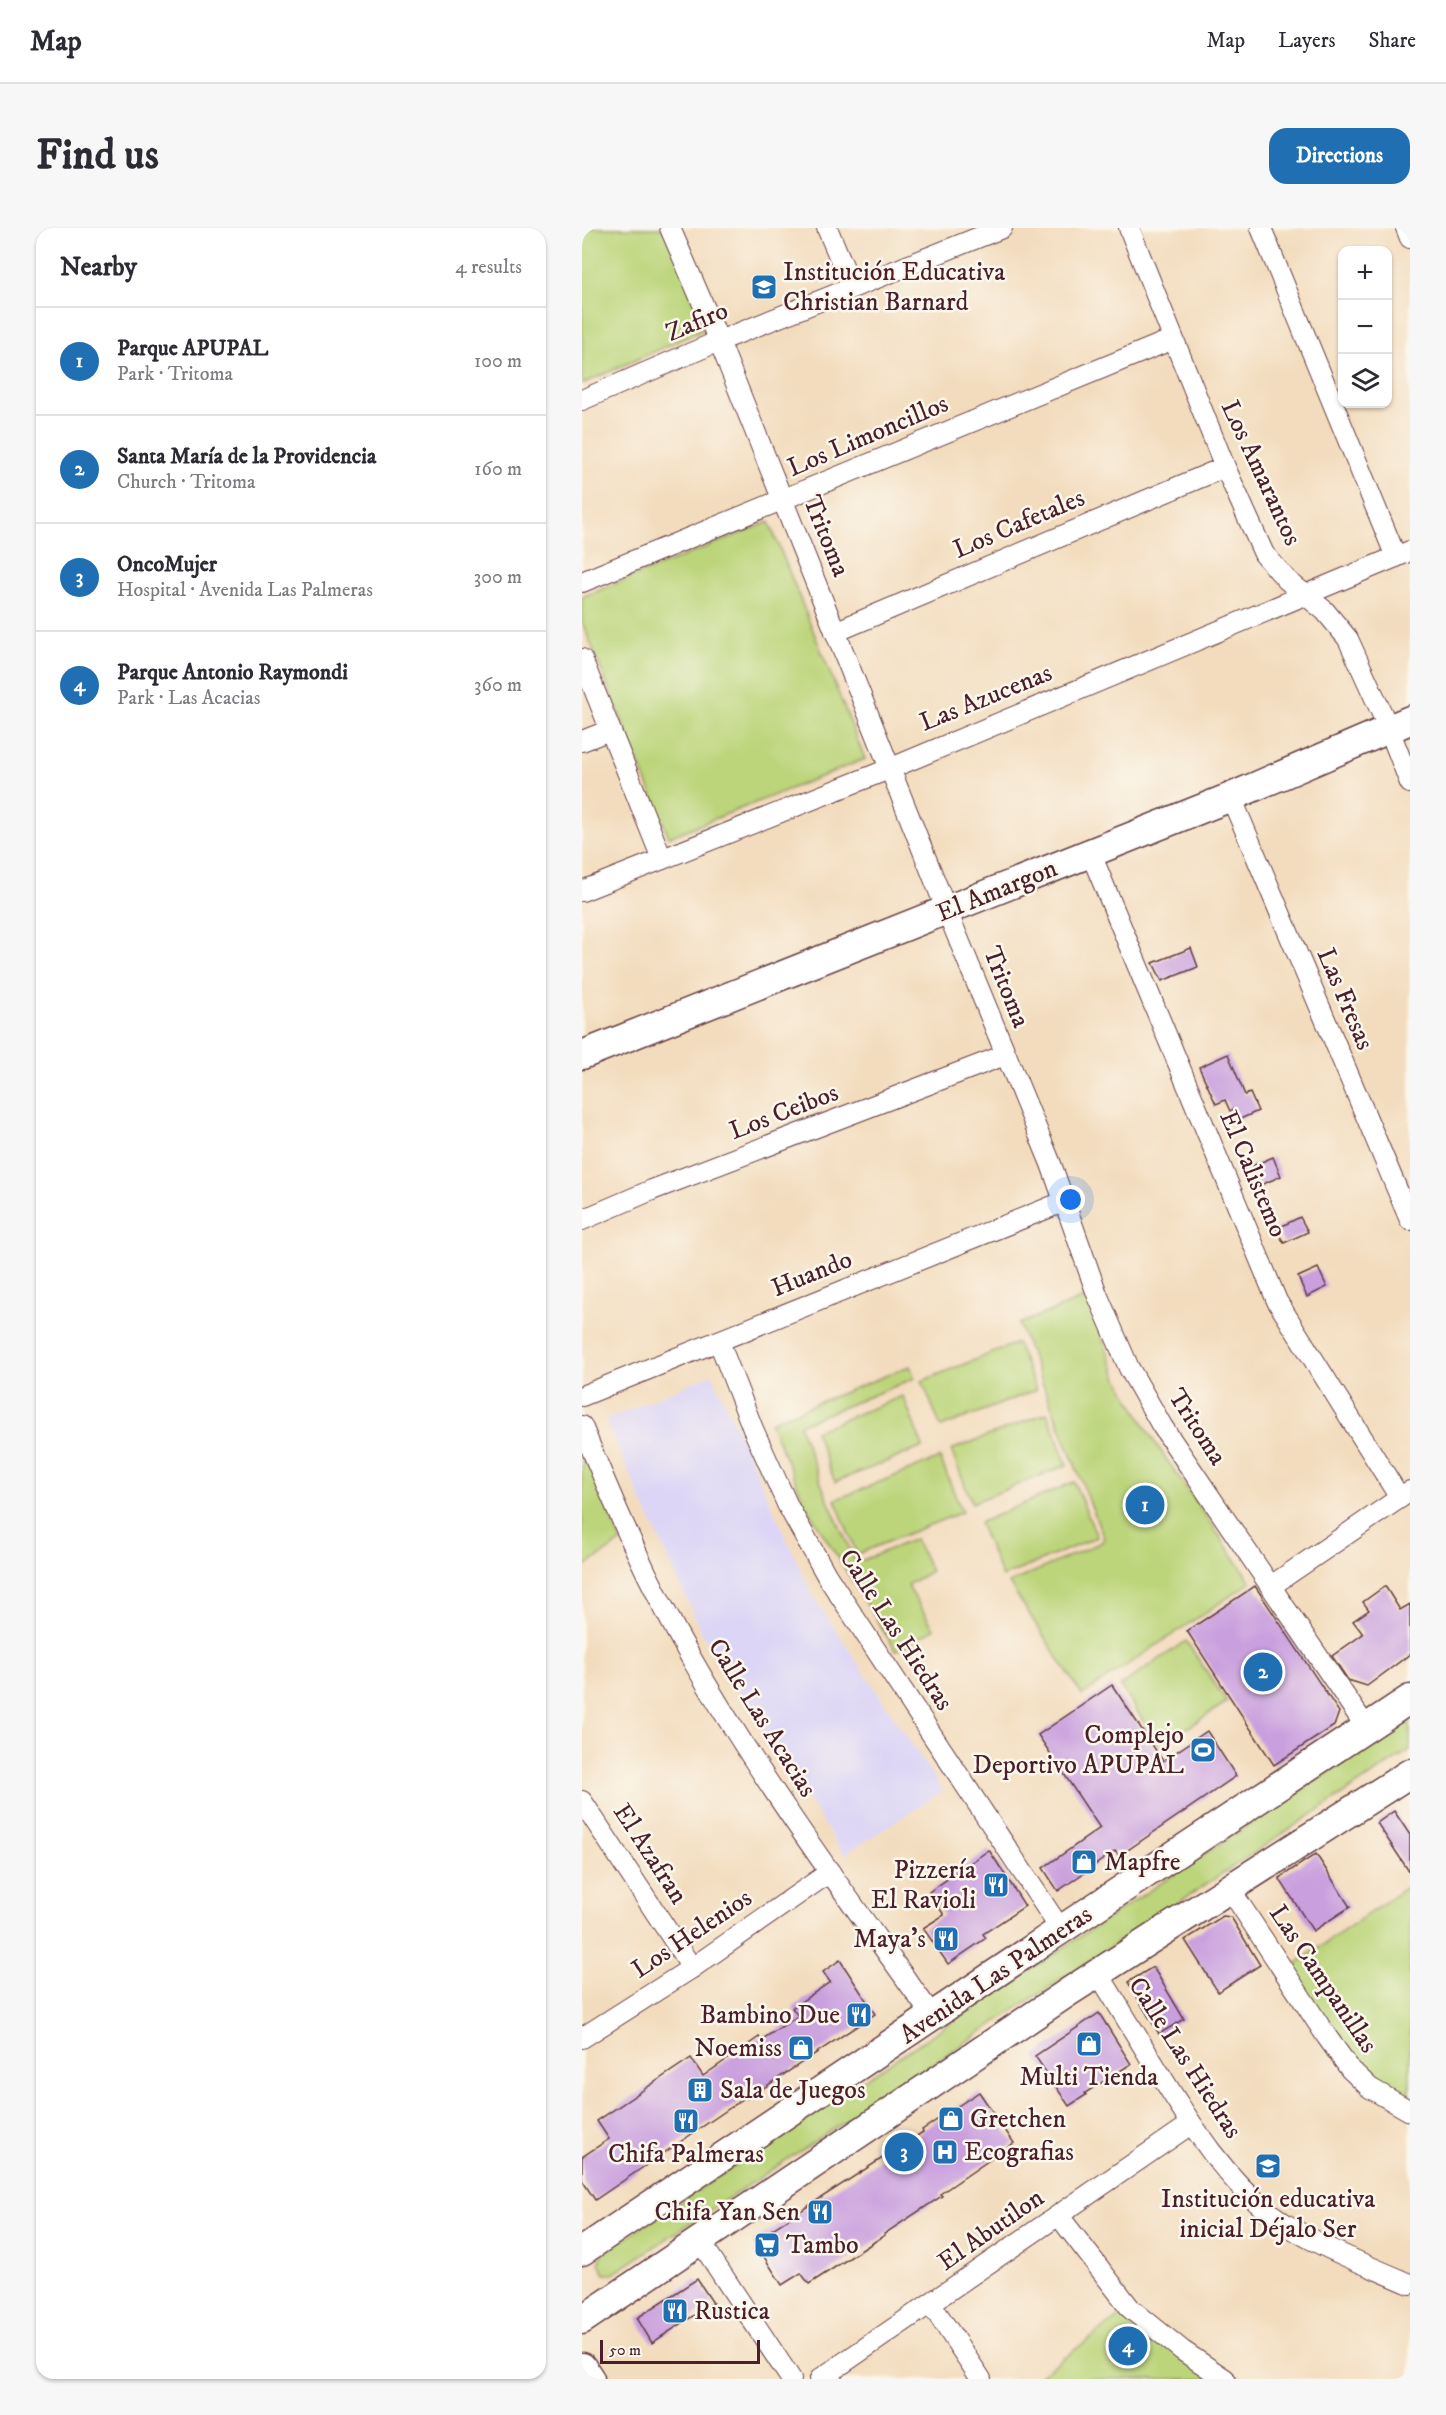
<!DOCTYPE html>
<html lang="en">
<head>
<meta charset="utf-8">
<style>
  :root { --surface:#fff; --page:#f7f7f7; --text:#2b2b33; --muted:#7c7c81; --line:#e1e1e2; --accent:#1f6fb2 }
  body { margin:0; font-family:"IM FELL DW Pica",serif; background:var(--page); color:var(--text) }
  .controls { position:absolute; right:18px; top:18px; display:grid; overflow:hidden; border-radius:12px; box-shadow:0 2px 4px #0004 }
  .controls button { width:54px; height:54px; display:grid; place-items:center; padding:0; border:0; border-bottom:2px solid var(--line); background:var(--surface); color:var(--text); font:30px sans-serif }
  .scale { position:absolute; left:18px; bottom:15px; width:160px; box-sizing:border-box; padding-left:6px; border:3px solid #4a1f2b; border-top:0; font-size:16px; line-height:21px; white-space:nowrap; color:#4a1f2b; -webkit-text-stroke:4px #fbf7ec; paint-order:stroke }
  .you { position:absolute; left:489px; top:972px; width:21px; height:21px; margin:-15px; border:4px solid #fff; border-radius:50%; background:#1a73e8; box-shadow:0 0 0 9px #1a73e833 }
  .badge { display:grid; place-items:center; width:39px; height:39px; border-radius:50%; background:var(--accent); color:#fff; font-size:20px; font-weight:700 }
  .pin { position:absolute; translate:-50% -50%; border:3px solid #fff; box-shadow:0 2px 6px #0006 }
  .list { margin:0; padding:0; list-style:none }
  h2 { display:flex; justify-content:space-between; align-items:center; height:78px; margin:0; padding:0 24px; font-size:26px }
  h2 small { font-size:20px; font-weight:400; color:var(--muted) }
  .list li { display:grid; grid-template-columns:39px 1fr auto; gap:18px; align-items:center; box-sizing:border-box; height:108px; padding:0 24px; border-top:2px solid var(--line) }
  .list b { display:block; font-size:22px; white-space:nowrap }
  .list p { margin:0; font-size:20px; white-space:nowrap; color:var(--muted) }
  .list em { font-size:20px; font-style:normal; color:var(--muted) }
  .icon { flex:none; width:33px; height:33px; fill:none; stroke:currentColor; stroke-width:2; stroke-linecap:round; stroke-linejoin:round }
  .map { position:relative; flex:none; width:828px; height:2151px; overflow:hidden; border-radius:18px }
  header { display:flex; align-items:center; gap:36px; box-sizing:border-box; height:84px; padding:0 30px; background:var(--surface); border-bottom:2px solid var(--line) }
  header strong { font-size:28px }
  nav { display:flex; gap:33px; margin-inline-start:auto; font-size:21px }
  .intro { display:flex; align-items:center; justify-content:space-between; box-sizing:border-box; height:144px; padding:0 36px }
  h1 { margin:0; font-size:42px }
  .button { padding:15px 27px; border-radius:18px; background:var(--accent); color:#fff; font-size:21px; font-weight:700 }
  main { display:flex; gap:36px; padding:0 36px }
  aside { flex:1; background:var(--surface); border-radius:18px; box-shadow:0 2px 4px #0004 }
  .map>svg:first-child { display:block }
  .built { fill:#dcd5f6 }
  .green { fill:#bcd57a; stroke:#837a52; stroke-width:1.5 }
  .building { fill:#c99fde }
  .lines { fill:none; stroke-linecap:round; stroke-linejoin:round }
  .street-casing { stroke:#633b41; stroke-width:22 }
  .secondary-casing { stroke:#633b41; stroke-width:31 }
  .street { stroke:#fff; stroke-width:20 }
  .secondary { stroke:#fff; stroke-width:28 }
  .labels { text-anchor:middle; dominant-baseline:central; stroke-width:5; stroke-linejoin:round; paint-order:stroke }
  .poi-label { font-size:26px; fill:#4a1f2b; stroke:#fbf7ec; text-anchor:start }
  .street-label { font-size:26px; fill:#4a1f2b; stroke:#fbf7ec }
</style>
</head>
<body>
<header>
<strong>Map</strong>
<nav><a>Map</a><a>Layers</a><a>Share</a></nav>
</header>
<div class="intro"><h1>Find us</h1><a class="button">Directions</a></div>
<main>
<aside>
<h2>Nearby<small>4 results</small></h2>
<ul class="list">
<li><span class="badge">1</span><div><b>Parque APUPAL</b><p>Park · Tritoma</p></div><em>100 m</em></li>
<li><span class="badge">2</span><div><b>Santa María de la Providencia</b><p>Church · Tritoma</p></div><em>160 m</em></li>
<li><span class="badge">3</span><div><b>OncoMujer</b><p>Hospital · Avenida Las Palmeras</p></div><em>300 m</em></li>
<li><span class="badge">4</span><div><b>Parque Antonio Raymondi</b><p>Park · Las Acacias</p></div><em>360 m</em></li>
</ul>
</aside>
<div class="map">
<svg width="828" height="2151" viewBox="0 0 828 2151">
  <rect width="100%" height="100%" fill="#fbf7ec"/>
  <filter id="ink" filterUnits="userSpaceOnUse"><feTurbulence type="fractalNoise" baseFrequency=".0167" numOctaves="2"/><feDisplacementMap in="SourceGraphic" scale="12" xChannelSelector="R" yChannelSelector="G"/><feConvolveMatrix kernelMatrix="1 2 1 2 8 2 1 2 1" color-interpolation-filters="sRGB"/></filter>
  <filter id="wash" filterUnits="userSpaceOnUse"><feTurbulence type="fractalNoise" baseFrequency=".008" numOctaves="4" result="noise"/><feDisplacementMap in="SourceGraphic" scale="24" xChannelSelector="R" yChannelSelector="G"/><feGaussianBlur stdDeviation="1.35" result="paint"/><feColorMatrix in="noise" values="0 0 0 0 0 0 0 0 0 0 0 0 0 0 0 0 0 1.4 0 .05"/><feComposite in="paint" operator="in"/></filter>
  <g filter="url(#wash)">
    <rect width="100%" height="100%" fill="#f3dcbd"/>
    <path class="built" d="M130 1146 229 1365 361 1563 262 1627 122 1409 23 1192Z"/>
    <g class="green">
      <path d="M0 0H84L127 99 0 156Z"/>
      <path d="M187 294 283 531 87 609 0 394V369Z"/>
      <path d="M505 1069 536 1151 572 1213 669 1354 500 1467 427 1355 520 1314 522 1310 437 1096Z"/>
      <path d="M435 1115 454 1162 359 1199 340 1153Z"/>
      <path d="M328 1138 333 1150 217 1197 244 1268 274 1335 333 1311 349 1343 325 1357 352 1401 314 1423 225 1280 188 1194Z"/>
      <path d="M321 1168 341 1219 253 1254 233 1203Z"/>
      <path d="M465 1185 485 1237 390 1275 369 1222Z"/>
      <path d="M0 1216 39 1314 0 1340Z"/>
      <path d="M358 1230 380 1284 275 1326 253 1272Z"/>
      <path d="M492 1254 515 1309 420 1349 397 1295Z"/>
      <path d="M604 1413 645 1474 578 1518 538 1458Z"/>
      <path d="M828 1490V1522L31 2046H23L17 2036 21 2025Z"/>
      <path d="M828 1657V1883L802 1870 702 1744Z"/>
      <path d="M549 2081 643 2151H453Z"/>
    </g>
    <g id="blocks">
      <g class="building">
        <path d="M609 720 616 739 580 753 571 735Z"/>
        <path d="M646 826 663 867 668 865 676 883 656 892 651 881 648 883 643 872 634 876 617 839Z"/>
        <path d="M691 929 699 948 670 961 661 942Z"/>
        <path d="M718 989 726 1004 702 1015 694 1001Z"/>
        <path d="M736 1040 745 1059 725 1069 716 1049Z"/>
        <path d="M673 1358 757 1484 752 1498 692 1537 605 1403Z"/>
        <path d="M803 1358 818 1382 828 1376V1426L785 1458 766 1452 750 1428 781 1406 771 1393 787 1382 781 1374Z"/>
        <path d="M530 1457 581 1533 625 1503 654 1548 537 1628 533 1623 476 1663 461 1640 518 1600 456 1507Z"/>
        <path d="M812 1583 828 1607V1645L795 1595Z"/>
        <path d="M407 1622 443 1678 401 1706 404 1710 366 1736 341 1700 362 1687 347 1664Z"/>
        <path d="M734 1626 768 1679 731 1703 697 1650Z"/>
        <path d="M641 1688 649 1689 678 1737 636 1764 603 1712Z"/>
        <path d="M258 1732 293 1786 165 1871 164 1869 13 1972 0 1952V1929L27 1911 15 1893 109 1830 121 1848 177 1809 179 1812 216 1788 210 1780 248 1754 241 1744Z"/>
        <path d="M571 1739 602 1791 577 1806 546 1754Z"/>
        <path d="M517 1785 549 1836 503 1865 504 1867 487 1878 453 1828Z"/>
        <path d="M397 1864 432 1915 358 1966 360 1968 302 2006 303 2007 227 2056 219 2045 200 2057 172 2013 341 1904 340 1902Z"/>
        <path d="M115 2051 131 2075 70 2115 55 2090Z"/>
      </g>
    </g>
  </g>
  <g filter="url(#ink)">
    <use href="#blocks" fill-opacity="0" stroke="#633b41" stroke-width="1.5"/>
    <g class="lines">
      <g class="street-casing">
        <g id="street">
          <path d="M88 0 137 113 365 683 469 936 515 1066 547 1140 580 1198 784 1499"/>
          <path d="M245 0 270 59"/>
          <path d="M547 0 643 239 682 326 705 352 743 383 766 411 807 501 828 555"/>
          <path d="M679 0 814 329"/>
          <path d="M824 0 828 10"/>
          <path d="M0 172 137 113 420 0"/>
          <path d="M0 354 591 111"/>
          <path d="M253 404 643 239"/>
          <path d="M0 431 80 631"/>
          <path d="M0 513 28 502"/>
          <path d="M649 569 828 992"/>
          <path d="M509 626 695 1073 818 1270"/>
          <path d="M0 663 307 541 828 323"/>
          <path d="M0 992 70 962 423 827"/>
          <path d="M137 1114 171 1201 206 1278 245 1348 479 1702"/>
          <path d="M0 1168 481 974"/>
          <path d="M0 1198C32 1276 66 1355 108 1428 180 1554 267 1671 351 1789"/>
          <path d="M689 1358 828 1263"/>
          <path d="M0 1573 110 1740"/>
          <path d="M648 1661 745 1809 768 1841 788 1860 828 1883"/>
          <path d="M516 1745C536 1777 556 1810 576 1843 608 1894 640 1948 689 1986 730 2017 781 2035 828 2056"/>
          <path d="M0 1810 110 1740 248 1644"/>
          <path d="M477 1988 549 2081 601 2123 643 2151"/>
          <path d="M118 2013 209 2151"/>
          <path d="M349 2076 399 2151"/>
          <path d="M238 2151 609 1896"/>
        </g>
      </g>
      <g class="secondary-casing">
        <g id="secondary">
          <path d="M0 827 649 569 828 492"/>
          <path d="M0 2023 465 1711 828 1471"/>
          <path d="M0 2092 488 1763 828 1545"/>
          <path d="M0 2139 8 2151"/>
        </g>
      </g>
      <use href="#street" class="street"/>
      <use href="#secondary" class="secondary"/>
    </g>
  </g>
  <defs>
    <g id="school-square" transform="scale(1.35)"><rect x="-9" y="-9" width="18" height="18" rx="4" fill="#1f6fb2" stroke="#fbf7ec"/><path d="M0-5L7-2L0 1L-7-2ZM-4 1L0 2.5L4 1V4Q0 6-4 4Z" fill="#fff"/></g>
    <g id="stadium-square" transform="scale(1.35)"><rect x="-9" y="-9" width="18" height="18" rx="4" fill="#1f6fb2" stroke="#fbf7ec"/><path d="M0-5a6.5 5 0 1 0 0 10a6.5 5 0 1 0 0-10ZM-3.5-1.8h7v3.6h-7Z" fill="#fff"/></g>
    <g id="shop-square" transform="scale(1.35)"><rect x="-9" y="-9" width="18" height="18" rx="4" fill="#1f6fb2" stroke="#fbf7ec"/><path d="M-5-2.5h2.3a2.7 3.5 0 0 1 5.4 0H5L5.5 6h-11ZM-1.5-2.5h3a1.5 2.3 0 0 0-3 0Z" fill="#fff"/></g>
    <g id="restaurant-square" transform="scale(1.35)"><rect x="-9" y="-9" width="18" height="18" rx="4" fill="#1f6fb2" stroke="#fbf7ec"/><path d="M-5-6h1v4h1v-4h1v4h1v-4h1v5L-1.5 .5V6h-2V.5L-5-1ZM5-6V6H3V1.5H1.5Q1.5-4 5-6Z" fill="#fff"/></g>
    <g id="building-square" transform="scale(1.35)"><rect x="-9" y="-9" width="18" height="18" rx="4" fill="#1f6fb2" stroke="#fbf7ec"/><path d="M-4-6H4V6H1V3H-1V6H-4ZM-2.5-4.3h1.7v1.8h-1.7ZM.8-4.3h1.7v1.8H.8ZM-2.5-1h1.7V.8h-1.7ZM.8-1h1.7V.8H.8Z" fill="#fff"/></g>
    <g id="hospital-square" transform="scale(1.35)"><rect x="-9" y="-9" width="18" height="18" rx="4" fill="#1f6fb2" stroke="#fbf7ec"/><path d="M-5-5h3v3.5h4V-5h3V5h-3V1.5h-4V5h-3Z" fill="#fff"/></g>
    <g id="supermarket-square" transform="scale(1.35)"><rect x="-9" y="-9" width="18" height="18" rx="4" fill="#1f6fb2" stroke="#fbf7ec"/><path d="M-6-5.5h2.5l.6 2H6L4.5 2H-2.5L-4.4-4H-6ZM-1.5 3.2a1.3 1.3 0 1 0 .1 0ZM3 3.2a1.3 1.3 0 1 0 .1 0Z" fill="#fff"/></g>
  </defs>
  <g fill-rule="evenodd">
    <use href="#school-square" x="182" y="59"/>
    <use href="#stadium-square" x="621" y="1522"/>
    <use href="#shop-square" x="502" y="1634"/>
    <use href="#restaurant-square" x="414" y="1657"/>
    <use href="#restaurant-square" x="364" y="1711"/>
    <use href="#restaurant-square" x="277" y="1787"/>
    <use href="#shop-square" x="507" y="1816"/>
    <use href="#shop-square" x="219" y="1820"/>
    <use href="#building-square" x="118" y="1862"/>
    <use href="#shop-square" x="369" y="1891"/>
    <use href="#restaurant-square" x="104" y="1893"/>
    <use href="#hospital-square" x="363" y="1924"/>
    <use href="#school-square" x="686" y="1938"/>
    <use href="#restaurant-square" x="238" y="1984"/>
    <use href="#supermarket-square" x="185" y="2017"/>
    <use href="#restaurant-square" x="93" y="2083"/>
  </g>
  <g class="labels">
    <g class="poi-label">
      <text x="201" y="44">Institución Educativa<tspan x="201" dy="30">Christian Barnard</tspan></text>
      <text x="602" y="1507" text-anchor="end">Complejo<tspan x="602" dy="30">Deportivo APUPAL</tspan></text>
      <text x="522" y="1634">Mapfre</text>
      <text x="394" y="1642" text-anchor="end">Pizzería<tspan x="394" dy="30">El Ravioli</tspan></text>
      <text x="344" y="1711" text-anchor="end">Maya's</text>
      <text x="258" y="1787" text-anchor="end">Bambino Due</text>
      <text x="200" y="1820" text-anchor="end">Noemiss</text>
      <text x="507" y="1849" text-anchor="middle">Multi Tienda</text>
      <text x="138" y="1862">Sala de Juegos</text>
      <text x="388" y="1891">Gretchen</text>
      <text x="382" y="1924">Ecografias</text>
      <text x="104" y="1926" text-anchor="middle">Chifa Palmeras</text>
      <text x="686" y="1971" text-anchor="middle">Institución educativa<tspan x="686" dy="30">inicial Déjalo Ser</tspan></text>
      <text x="218" y="1984" text-anchor="end">Chifa Yan Sen</text>
      <text x="204" y="2017">Tambo</text>
      <text x="112" y="2083">Rustica</text>
    </g>
    <g class="street-label">
      <text transform="translate(115 94) rotate(-23)">Zafiro</text>
      <text transform="translate(286 208) rotate(-23)">Los Limoncillos</text>
      <text transform="translate(679 245) rotate(65)">Los Amarantos</text>
      <text transform="translate(437 296) rotate(-23)">Los Cafetales</text>
      <text transform="translate(244 308) rotate(68)">Tritoma</text>
      <text transform="translate(404 470) rotate(-22)">Las Azucenas</text>
      <text transform="translate(415 663) rotate(-22)">El Amargon</text>
      <text transform="translate(424 759) rotate(68)">Tritoma</text>
      <text transform="translate(763 771) rotate(67)">Las Fresas</text>
      <text transform="translate(202 884) rotate(-21)">Los Ceibos</text>
      <text transform="translate(671 946) rotate(67)">El Calistemo</text>
      <text transform="translate(230 1046) rotate(-22)">Huando</text>
      <text transform="translate(615 1199) rotate(57)">Tritoma</text>
      <text transform="translate(314 1402) rotate(57)">Calle Las Hiedras</text>
      <text transform="translate(180 1490) rotate(58)">Calle Las Acacias</text>
      <text transform="translate(68 1626) rotate(57)">El Azafran</text>
      <text transform="translate(110 1706) rotate(-34)">Los Helenios</text>
      <text transform="translate(414 1747) rotate(-34)">Avenida Las Palmeras</text>
      <text transform="translate(741 1751) rotate(56)">Las Campanillas</text>
      <text transform="translate(603 1830) rotate(57)">Calle Las Hiedras</text>
      <text transform="translate(409 2002) rotate(-35)">El Abutilon</text>
    </g>
  </g>
</svg>
<div class="controls">
<button>+</button>
<button>−</button>
<button><svg class="icon" aria-label="layers" viewBox="0 0 24 24"><path d="M12 4l9 5-9 5-9-5zM3 14l9 5 9-5"/></svg></button>
</div>
<div class="scale">50 m</div>
<div class="you"></div>
<div class="pin badge" style="left:563px;top:1277px">1</div>
<div class="pin badge" style="left:681px;top:1444px">2</div>
<div class="pin badge" style="left:322px;top:1924px">3</div>
<div class="pin badge" style="left:546px;top:2118px">4</div>
</div>
</main>
</body>
</html>
